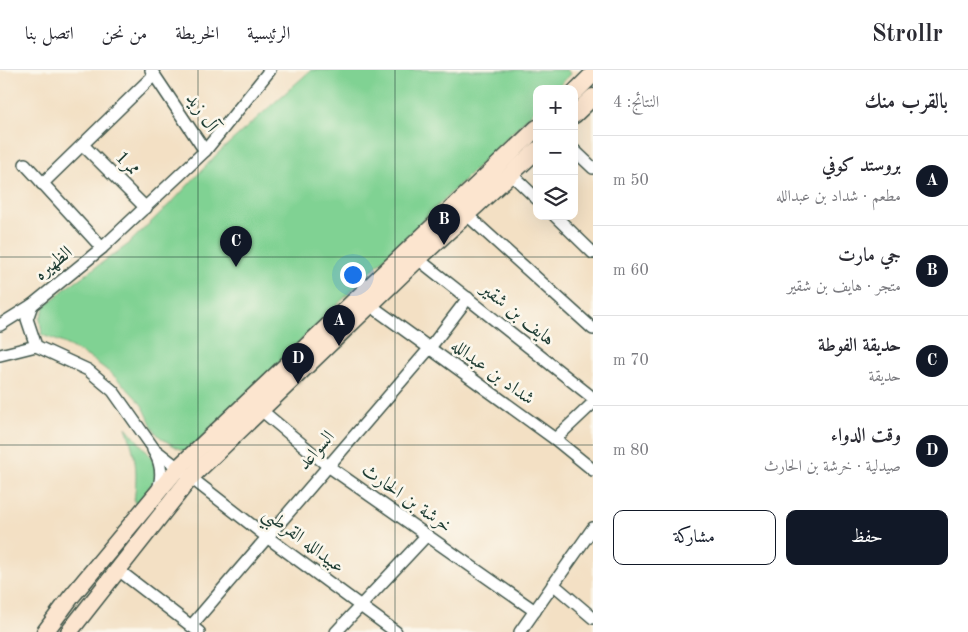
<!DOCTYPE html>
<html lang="ar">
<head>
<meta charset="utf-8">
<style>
  :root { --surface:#fff; --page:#f2f2f3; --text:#2b2b33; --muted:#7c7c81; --line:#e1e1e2; --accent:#111827 }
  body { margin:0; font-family:"Old Standard TT",Amiri,serif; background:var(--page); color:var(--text); direction:rtl }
  .controls { position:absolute; right:15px; top:15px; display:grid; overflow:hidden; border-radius:10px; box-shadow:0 5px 20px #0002 }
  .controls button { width:45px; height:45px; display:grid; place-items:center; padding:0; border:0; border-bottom:1px solid var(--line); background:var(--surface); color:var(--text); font:25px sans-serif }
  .you { position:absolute; left:352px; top:204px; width:18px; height:18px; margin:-12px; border:4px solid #fff; border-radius:50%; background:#1a73e8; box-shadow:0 0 0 8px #1a73e833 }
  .badge { display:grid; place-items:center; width:32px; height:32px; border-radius:50%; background:var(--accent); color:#fff; font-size:16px; font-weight:700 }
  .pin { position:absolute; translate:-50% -41px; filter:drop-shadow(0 1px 2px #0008) }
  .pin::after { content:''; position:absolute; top:26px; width:18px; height:15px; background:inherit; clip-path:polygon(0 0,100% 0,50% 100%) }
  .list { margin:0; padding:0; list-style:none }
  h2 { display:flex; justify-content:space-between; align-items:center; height:65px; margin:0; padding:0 20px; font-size:21px }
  h2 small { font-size:16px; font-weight:400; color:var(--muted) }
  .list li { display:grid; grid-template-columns:32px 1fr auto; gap:15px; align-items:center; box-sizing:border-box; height:90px; padding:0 20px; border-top:1px solid var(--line) }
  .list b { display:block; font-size:19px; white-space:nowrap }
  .list p { margin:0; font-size:16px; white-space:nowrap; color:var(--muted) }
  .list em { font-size:16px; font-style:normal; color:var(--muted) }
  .actions { display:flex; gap:10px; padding:15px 20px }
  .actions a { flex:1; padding:11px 0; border:1px solid var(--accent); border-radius:10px; text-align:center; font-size:18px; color:var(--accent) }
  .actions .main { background:var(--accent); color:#fff }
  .icon { flex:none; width:28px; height:28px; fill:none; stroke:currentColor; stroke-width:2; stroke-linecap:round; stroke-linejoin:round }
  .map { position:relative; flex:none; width:593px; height:562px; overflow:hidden; direction:ltr }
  header { display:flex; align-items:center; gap:30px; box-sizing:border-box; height:70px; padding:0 25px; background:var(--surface); border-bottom:1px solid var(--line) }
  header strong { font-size:24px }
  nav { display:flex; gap:28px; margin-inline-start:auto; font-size:18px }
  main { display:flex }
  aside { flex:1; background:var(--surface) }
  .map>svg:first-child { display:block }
  .green { fill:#80d293; stroke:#508864 }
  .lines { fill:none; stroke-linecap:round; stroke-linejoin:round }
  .street-casing { stroke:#3f554a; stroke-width:14 }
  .secondary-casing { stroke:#3f554a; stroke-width:19 }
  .street { stroke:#fff; stroke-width:11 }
  .secondary { stroke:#fce5cf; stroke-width:16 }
  .grid { fill:none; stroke:#1f3d34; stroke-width:1; stroke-opacity:0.55 }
  .labels { text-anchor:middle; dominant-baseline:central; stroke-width:5; stroke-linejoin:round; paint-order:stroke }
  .street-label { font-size:19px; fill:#1f3d34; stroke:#fbf7ec }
</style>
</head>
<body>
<header>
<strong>Strollr</strong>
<nav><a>الرئيسية</a><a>الخريطة</a><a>من نحن</a><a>اتصل بنا</a></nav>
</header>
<main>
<aside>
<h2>بالقرب منك<small>النتائج: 4</small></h2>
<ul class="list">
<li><span class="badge">A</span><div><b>بروستد كوفي</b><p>مطعم · شداد بن عبدالله</p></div><em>50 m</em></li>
<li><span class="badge">B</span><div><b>جي مارت</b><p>متجر · هايف بن شقير</p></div><em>60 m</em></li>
<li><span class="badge">C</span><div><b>حديقة الفوطة</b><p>حديقة</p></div><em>70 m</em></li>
<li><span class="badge">D</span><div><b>وقت الدواء</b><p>صيدلية · خرشة بن الحارث</p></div><em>80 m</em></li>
</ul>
<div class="actions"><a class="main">حفظ</a><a>مشاركة</a></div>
</aside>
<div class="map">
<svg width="593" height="562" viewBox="0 0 593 562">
  <rect width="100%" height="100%" fill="#fbf7ec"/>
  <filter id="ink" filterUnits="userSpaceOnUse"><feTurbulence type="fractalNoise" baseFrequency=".02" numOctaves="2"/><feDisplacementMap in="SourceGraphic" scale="10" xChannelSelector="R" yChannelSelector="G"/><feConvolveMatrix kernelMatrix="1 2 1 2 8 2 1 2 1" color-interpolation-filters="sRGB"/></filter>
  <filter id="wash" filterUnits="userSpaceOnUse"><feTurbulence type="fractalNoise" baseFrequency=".0096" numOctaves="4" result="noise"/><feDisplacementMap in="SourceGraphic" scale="20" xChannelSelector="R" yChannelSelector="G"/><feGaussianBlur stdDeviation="1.12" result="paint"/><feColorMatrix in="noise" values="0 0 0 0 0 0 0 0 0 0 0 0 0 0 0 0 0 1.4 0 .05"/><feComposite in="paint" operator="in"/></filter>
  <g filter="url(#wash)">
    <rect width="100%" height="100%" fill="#f3e0c4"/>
    <g class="green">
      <path d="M311 0H567L571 4 556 19H537V38L187 383C179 378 163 371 157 364 150 356 148 343 141 334 116 303 80 277 42 265L40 249 45 236 66 218 126 176 177 127 218 83Z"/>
      <path d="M126 357 153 389 158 405 138 434 134 432C138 399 136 388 126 357Z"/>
    </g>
  </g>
  <g filter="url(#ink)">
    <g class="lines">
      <g class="street-casing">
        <g id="street">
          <path d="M151 0 205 81"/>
          <path d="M270 0 205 81 102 178 32 235 27 249 36 276 88 300 113 321 154 379 267 467 396 562"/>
          <path d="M83 75 146 138"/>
          <path d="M574 80 593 98"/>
          <path d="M25 94 102 178"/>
          <path d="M511 104 537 129"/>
          <path d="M42 114 154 5"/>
          <path d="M467 145 593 259"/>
          <path d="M555 146 593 183"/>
          <path d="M418 189 593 328"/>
          <path d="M370 235 555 369 593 400"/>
          <path d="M0 255 32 235"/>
          <path d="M0 285 36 276"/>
          <path d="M261 340 328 396 535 541"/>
          <path d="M555 369 593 333"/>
          <path d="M153 380C161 392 163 405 158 419"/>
          <path d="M117 499 199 562"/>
          <path d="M553 514 593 548"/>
          <path d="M191 556 429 279 468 228"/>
          <path d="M336 562 427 465"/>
          <path d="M520 562 593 458"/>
        </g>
      </g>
      <g class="secondary-casing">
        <g id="secondary">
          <path d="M574 23 591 6"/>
          <path d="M574 45 593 27"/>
          <path d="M45 562 71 527 178 398 537 58"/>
          <path d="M69 562 191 407 418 189 537 80"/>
        </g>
      </g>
      <use href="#street" class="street"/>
      <use href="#secondary" class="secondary"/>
    </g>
  </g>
  <path class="grid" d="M198 0V562M395 0V562M0 187H593M0 375H593"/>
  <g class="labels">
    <g class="street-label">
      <text transform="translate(201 43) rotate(56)">آل زيد</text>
      <text transform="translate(127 94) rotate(45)">ممر1</text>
      <text transform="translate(54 194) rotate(-39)">الظهيره</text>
      <text transform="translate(517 245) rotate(39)">هايف بن شقير</text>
      <text transform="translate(492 303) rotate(36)">شداد بن عبدالله</text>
      <text transform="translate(317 381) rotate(-49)">السواعد</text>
      <text transform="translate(406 429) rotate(35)">خرشة بن الحارث</text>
      <text transform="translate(303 471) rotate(37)">عبيدالله القرطبي</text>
    </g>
  </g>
</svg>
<div class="controls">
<button>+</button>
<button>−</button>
<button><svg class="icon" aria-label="layers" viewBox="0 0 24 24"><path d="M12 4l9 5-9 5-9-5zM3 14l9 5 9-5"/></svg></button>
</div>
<div class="you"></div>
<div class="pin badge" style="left:339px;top:276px">A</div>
<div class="pin badge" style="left:444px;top:175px">B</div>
<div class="pin badge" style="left:236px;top:197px">C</div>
<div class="pin badge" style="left:298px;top:314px">D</div>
</div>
</main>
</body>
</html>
